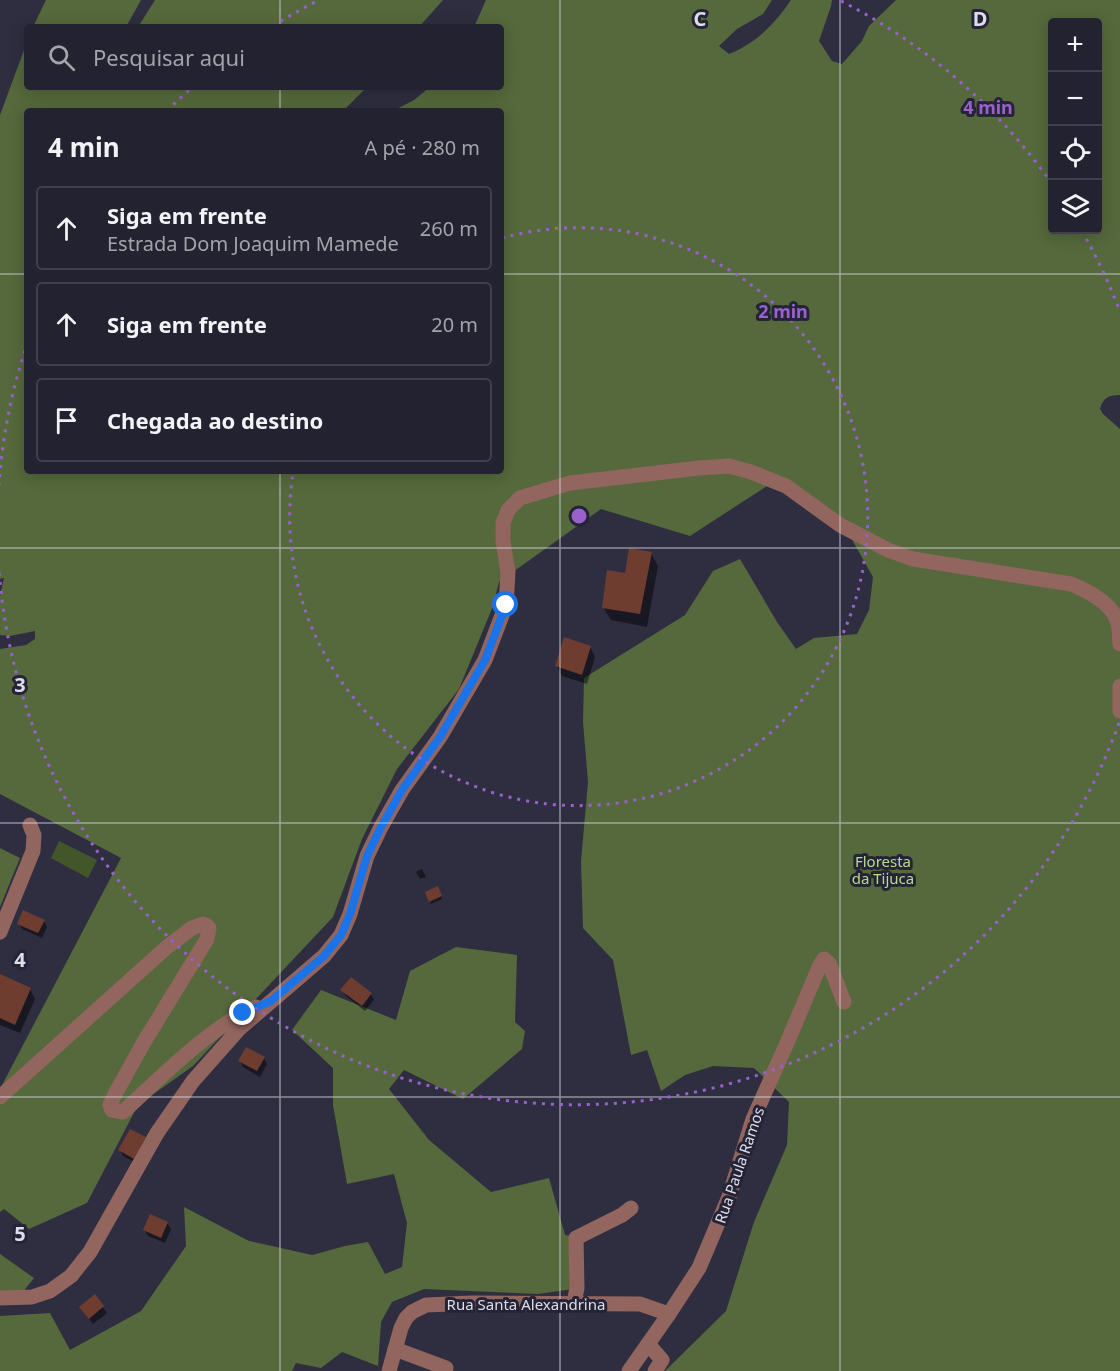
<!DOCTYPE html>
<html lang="pt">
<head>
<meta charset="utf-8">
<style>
  :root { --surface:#232230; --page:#2b2a38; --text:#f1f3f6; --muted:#a3a4ab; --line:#403f4c }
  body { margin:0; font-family:"Noto Sans",sans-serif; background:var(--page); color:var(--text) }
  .controls { position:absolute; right:18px; top:18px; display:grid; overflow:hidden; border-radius:6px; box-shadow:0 3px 15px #0003 }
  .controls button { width:54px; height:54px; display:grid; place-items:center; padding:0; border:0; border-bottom:2px solid var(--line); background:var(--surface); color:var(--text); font:30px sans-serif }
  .stop { position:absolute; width:18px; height:18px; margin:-14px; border:4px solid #1a73e8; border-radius:50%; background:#fff }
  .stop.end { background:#1a73e8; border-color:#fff; box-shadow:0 2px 6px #0008 }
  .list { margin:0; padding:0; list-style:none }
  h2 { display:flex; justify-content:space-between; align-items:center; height:78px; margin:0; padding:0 24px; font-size:26px }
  h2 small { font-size:20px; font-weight:400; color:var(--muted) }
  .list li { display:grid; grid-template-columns:39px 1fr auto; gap:18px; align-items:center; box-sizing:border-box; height:84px; margin:0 12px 12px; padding:0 12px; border:2px solid var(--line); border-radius:6px }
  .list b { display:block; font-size:22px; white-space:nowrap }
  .list p { margin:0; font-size:20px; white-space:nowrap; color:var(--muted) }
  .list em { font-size:20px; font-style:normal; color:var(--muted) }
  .icon { flex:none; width:33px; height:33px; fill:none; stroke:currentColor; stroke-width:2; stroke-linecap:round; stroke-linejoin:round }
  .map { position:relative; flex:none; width:1120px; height:1371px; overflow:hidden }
  .search { position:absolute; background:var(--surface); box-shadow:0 3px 15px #0003; left:24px; top:24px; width:480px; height:66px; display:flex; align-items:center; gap:15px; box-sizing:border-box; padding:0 21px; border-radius:6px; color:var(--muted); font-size:22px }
  .panel { position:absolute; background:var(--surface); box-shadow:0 3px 15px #0003; left:24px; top:108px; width:480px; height:366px; border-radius:6px }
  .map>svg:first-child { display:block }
  .green { fill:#435629 }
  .forest { fill:#55693c; fill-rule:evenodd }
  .shadow { fill:#0007 }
  .building { fill:#6e3d30 }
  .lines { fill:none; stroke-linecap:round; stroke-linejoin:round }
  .minor { stroke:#92655f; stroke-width:15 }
  .route { stroke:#1a73e8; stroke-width:8 }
  .grid { fill:none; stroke:#dedeea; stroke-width:1.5; stroke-opacity:0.55 }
  .ring { fill:none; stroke:#9961cc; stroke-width:3; stroke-dasharray:3 6 }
  .labels { text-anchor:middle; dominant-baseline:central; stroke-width:6; stroke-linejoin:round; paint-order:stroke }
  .park-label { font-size:15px; fill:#b9da91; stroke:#252436 }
  .street-label { font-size:15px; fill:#dedeea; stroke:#252436 }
  .grid-label { font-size:20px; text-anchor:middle; font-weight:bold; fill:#dedeea; stroke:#252436; stroke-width:6; stroke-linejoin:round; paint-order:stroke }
  .centre { fill:#9961cc; stroke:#252436; stroke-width:3 }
  .ring-label { font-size:18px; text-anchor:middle; font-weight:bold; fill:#9961cc; stroke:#252436; stroke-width:6; stroke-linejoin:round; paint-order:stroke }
</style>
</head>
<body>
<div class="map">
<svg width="1120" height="1371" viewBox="0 0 1120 1371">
  <rect width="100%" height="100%" fill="#2f2e40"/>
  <path class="green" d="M59 841 97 860 88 878 51 858Z"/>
  <g class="forest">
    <path d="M46 0H141L126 27H33Z"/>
    <path d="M155 0H443L419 27H138Z"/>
    <path d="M486 0H772L763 14 737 29 719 46 729 54C755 44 775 24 791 0H832L831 6 819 41 832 61 842 64 862 41 869 26 896 0H1120V395C1108 395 1103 398 1100 409L1103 414 1120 429V1371H665L726 1311 754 1222 787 1145 789 1102 754 1068 713 1066 685 1075 661 1091 647 1050 631 1055 613 960 583 928 581 861 588 782 583 722 584 678 685 615 713 571 740 559 777 622 796 649 814 638 857 634 869 610 873 577 850 536 785 493 767 486 690 536 601 509 499 582 493 606 459 689 397 769 362 839 333 917 193 1066 138 1105 87 1203 29 1229 4 1209 0 1212V1089L121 858 0 794V649L26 645 35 639V631L10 636 0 635V596L4 578 0 579V115L27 42V87H367L343 111H27V471H501V111H393L414 100 430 87H501V27H474ZM1052 22H1098V230H1052Z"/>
    <path d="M0 848 20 858 0 907Z"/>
    <path d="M456 947 517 955 515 1022 525 1031 522 1049 463 1099 404 1070 389 1089 429 1140 491 1192 549 1178 565 1235 574 1237 573 1289 538 1294 424 1289 392 1302 381 1322 378 1366 342 1352 321 1368 296 1363 292 1371H0V1316L50 1313 70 1350 141 1311 186 1246 184 1207 249 1241 312 1255 345 1246 368 1242 385 1274 402 1267 407 1223 394 1174 347 1184 333 1105V1068L292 1030 321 990 396 1020 410 971Z"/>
    <path d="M0 1254 34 1278 18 1298 0 1299Z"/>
  </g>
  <g class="shadow">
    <path d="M651 553 658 566 647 627 611 620 603 607Z"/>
    <path d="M590 647 595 657 587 684 562 676 557 666Z"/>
    <path d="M422 869 426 877 420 879 416 872Z"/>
    <path d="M438 888 442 899 431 904 427 893Z"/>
    <path d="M44 921 47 927 42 938 22 929 19 923Z"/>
    <path d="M0 976 30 989 35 999 20 1033 0 1025Z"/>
    <path d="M342 990 371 994 374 1000 365 1011 346 996Z"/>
    <path d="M264 1058 267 1064 260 1077 243 1067 240 1061Z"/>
    <path d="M145 1138 148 1144 138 1164 123 1156 120 1150Z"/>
    <path d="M167 1223 171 1229 165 1243 148 1236 145 1230Z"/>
    <path d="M94 1296 107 1313 93 1324 85 1313Z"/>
  </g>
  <g class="building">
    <path d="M629 548 652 552 640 614 602 608 607 570 625 573Z"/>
    <path d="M564 637 591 646 582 675 555 666Z"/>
    <path d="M438 886 442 896 429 902 425 892Z"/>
    <path d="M23 910 45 920 38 933 17 924Z"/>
    <path d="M0 974 31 988 15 1025 0 1018Z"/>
    <path d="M351 977 372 993 362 1006 340 990Z"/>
    <path d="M246 1047 265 1057 257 1071 238 1061Z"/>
    <path d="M130 1129 146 1137 134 1159 118 1150Z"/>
    <path d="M150 1214 168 1222 161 1238 143 1230Z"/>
    <path d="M95 1294 104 1306 89 1319 79 1307Z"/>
  </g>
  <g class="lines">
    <g class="minor">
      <path d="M1120 686V711"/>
      <path d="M0 932 33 851 34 835 30 825"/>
      <path d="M0 1097 167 947 192 928 203 924 206 925 209 928 207 939 144 1042 114 1096 110 1105 112 1110 123 1112C161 1077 210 1027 256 1007"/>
      <path d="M0 1298 32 1297 50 1291 71 1276 90 1252 157 1133 193 1081 239 1029 324 956 341 935 350 914 367 856 381 827 402 790 440 737 485 660 506 605 508 572 503 541V523L508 510 520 498 570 483 699 468 729 466 751 472 786 486 840 525 888 550 913 559 1071 584C1088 591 1114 604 1118 624 1120 630 1119 638 1120 644"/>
      <path d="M574 1303 577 1288 576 1238 622 1215 631 1208"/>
      <path d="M648 1344 662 1360 655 1371"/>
      <path d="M395 1349 446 1368"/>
      <path d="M389 1371 401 1328 406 1318 412 1312 426 1305 472 1303 640 1304 669 1314"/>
      <path d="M629 1371 669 1314 699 1268 729 1197 753 1119 787 1043 820 965 824 959 829 963 844 1002"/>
    </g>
  </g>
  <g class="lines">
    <path class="route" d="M243 1013 271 1001 324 956 341 935 350 914 367 856 381 827 402 790 440 737 485 660 506 605"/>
  </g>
  <path class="grid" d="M280 0V27M560 0V1371M840 0V1371M280 87V111M0 274H27M501 274H1120M280 471V1371M0 548H1120M0 823H1120M0 1097H1120"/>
  <g class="ring">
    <path d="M502 238A289 289 0 1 1 293 473"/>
    <path d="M1119 723A578 578 0 0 1 26 347M167 111A578 578 0 0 1 189 90M273 26A578 578 0 0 1 317 1M841 1A578 578 0 0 1 1052 184M1082 231A578 578 0 0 1 1119 309"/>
  </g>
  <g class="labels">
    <g class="park-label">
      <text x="883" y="861">Floresta<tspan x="883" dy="17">da Tijuca</tspan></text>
    </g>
    <g class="street-label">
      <text transform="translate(739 1165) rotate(-71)">Rua Paula Ramos</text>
      <text x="526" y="1304">Rua Santa Alexandrina</text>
    </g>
  </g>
  <g class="grid-label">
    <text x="700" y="26">C</text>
    <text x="980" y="26">D</text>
    <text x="20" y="692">3</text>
    <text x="20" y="967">4</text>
    <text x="20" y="1241">5</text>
  </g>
  <circle cx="579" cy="516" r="9" class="centre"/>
  <g class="ring-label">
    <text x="988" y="114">4 min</text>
    <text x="783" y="318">2 min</text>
  </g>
</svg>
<div class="controls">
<button>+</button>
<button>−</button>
<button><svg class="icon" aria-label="locate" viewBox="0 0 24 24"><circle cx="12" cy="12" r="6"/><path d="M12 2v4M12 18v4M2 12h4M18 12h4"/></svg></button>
<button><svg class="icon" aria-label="layers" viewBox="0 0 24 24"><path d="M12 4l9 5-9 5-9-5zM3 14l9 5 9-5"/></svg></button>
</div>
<div class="stop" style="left:506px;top:605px"></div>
<div class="stop end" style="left:243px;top:1013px"></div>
<div class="search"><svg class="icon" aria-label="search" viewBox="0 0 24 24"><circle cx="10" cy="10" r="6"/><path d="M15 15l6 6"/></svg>Pesquisar aqui</div>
<section class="panel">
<h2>4 min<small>A pé · 280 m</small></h2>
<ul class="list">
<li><svg class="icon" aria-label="ahead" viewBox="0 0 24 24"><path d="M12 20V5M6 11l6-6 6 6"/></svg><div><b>Siga em frente</b><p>Estrada Dom Joaquim Mamede</p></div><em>260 m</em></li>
<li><svg class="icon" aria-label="ahead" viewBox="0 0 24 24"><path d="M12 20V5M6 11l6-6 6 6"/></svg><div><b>Siga em frente</b></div><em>20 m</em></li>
<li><svg class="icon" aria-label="arrive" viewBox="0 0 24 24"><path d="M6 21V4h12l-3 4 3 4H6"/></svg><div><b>Chegada ao destino</b></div></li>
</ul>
</section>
</div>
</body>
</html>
